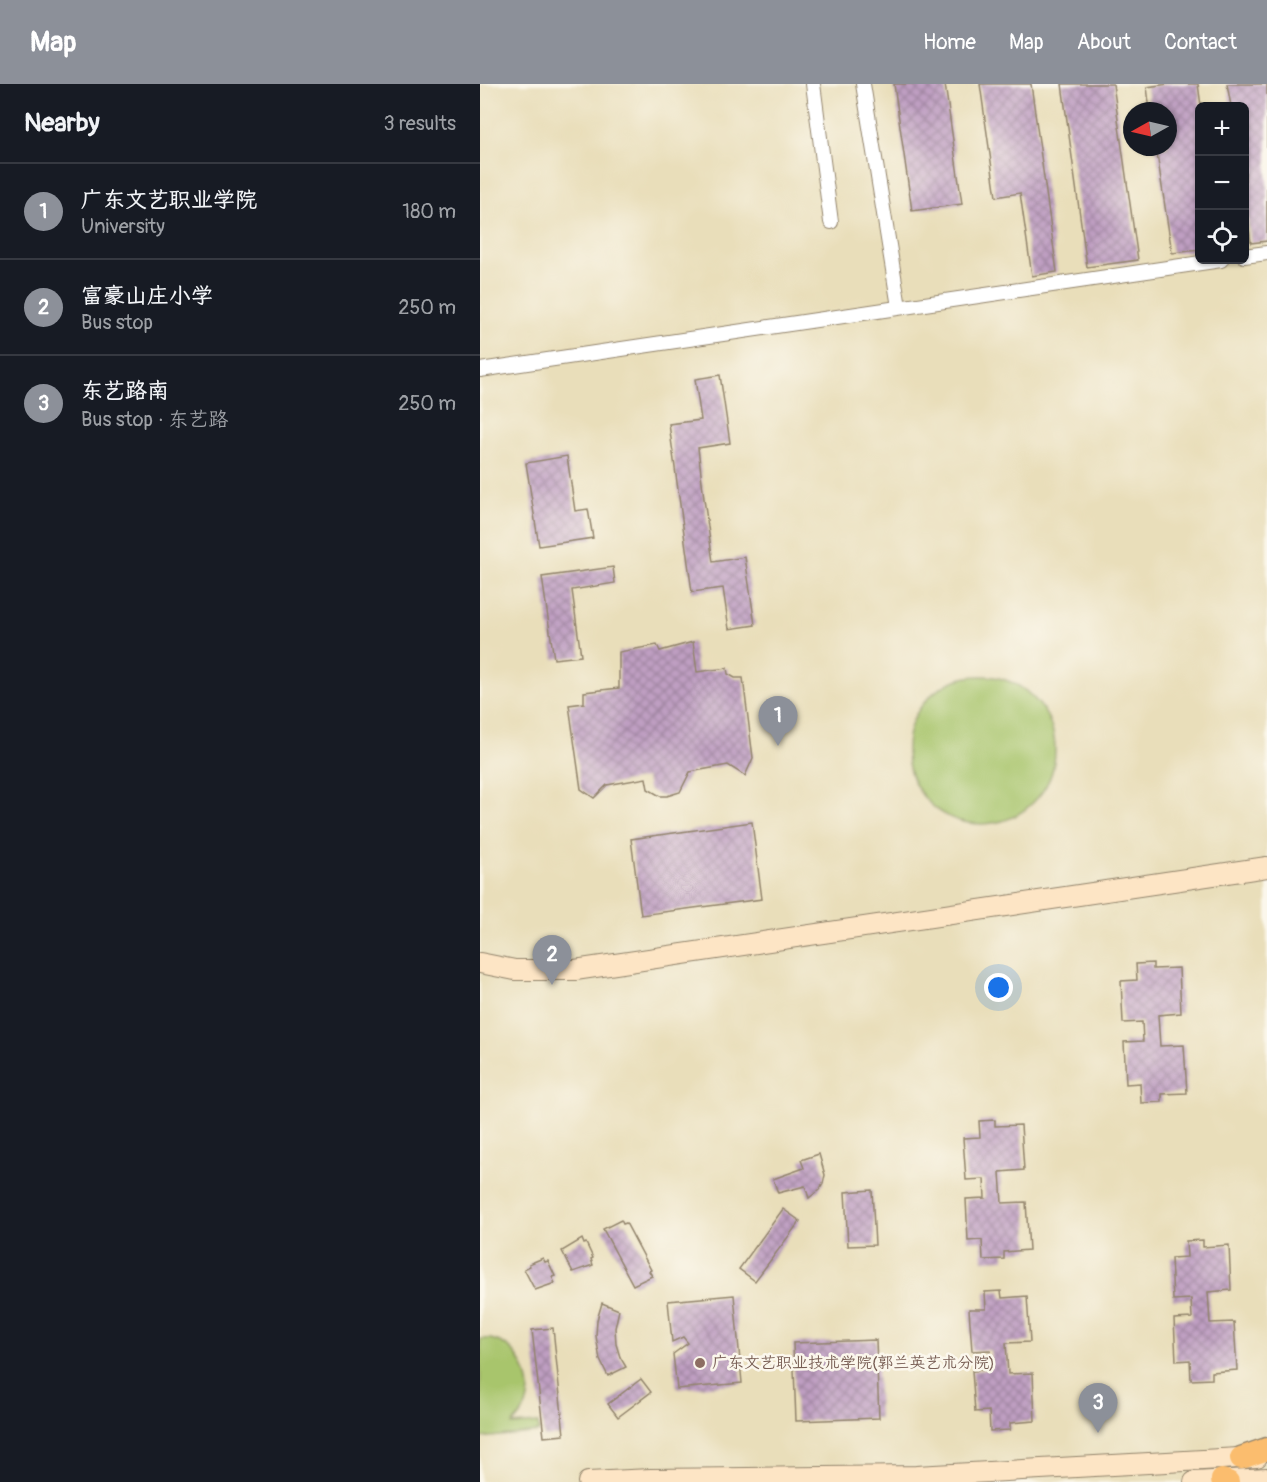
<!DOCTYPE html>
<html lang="en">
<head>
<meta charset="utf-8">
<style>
  :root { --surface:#171b24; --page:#20242c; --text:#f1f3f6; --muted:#9ea1a6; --line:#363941; --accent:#8c9099 }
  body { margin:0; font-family:Pangolin,"LXGW WenKai TC",sans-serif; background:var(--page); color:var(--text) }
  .controls { position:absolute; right:18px; top:18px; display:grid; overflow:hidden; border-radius:9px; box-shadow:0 2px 4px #0004 }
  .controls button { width:54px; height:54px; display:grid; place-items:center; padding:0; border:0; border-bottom:2px solid var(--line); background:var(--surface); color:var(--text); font:30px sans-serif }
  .compass { position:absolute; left:643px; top:18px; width:54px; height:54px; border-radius:50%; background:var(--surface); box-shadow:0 2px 4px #0004; rotate:262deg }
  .you { position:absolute; left:519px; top:904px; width:21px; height:21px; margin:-15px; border:4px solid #fff; border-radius:50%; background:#1a73e8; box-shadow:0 0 0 9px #1a73e833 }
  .badge { display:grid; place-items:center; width:39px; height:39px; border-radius:50%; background:var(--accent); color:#fff; font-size:20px; font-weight:700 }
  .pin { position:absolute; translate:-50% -50px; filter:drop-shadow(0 2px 3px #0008) }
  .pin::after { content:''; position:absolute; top:32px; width:21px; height:18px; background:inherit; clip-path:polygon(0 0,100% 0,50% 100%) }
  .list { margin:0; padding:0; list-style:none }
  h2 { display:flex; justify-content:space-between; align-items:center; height:78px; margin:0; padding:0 24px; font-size:26px }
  h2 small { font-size:20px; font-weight:400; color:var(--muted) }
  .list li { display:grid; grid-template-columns:39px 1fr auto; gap:18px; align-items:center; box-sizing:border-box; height:96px; padding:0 24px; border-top:2px solid var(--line) }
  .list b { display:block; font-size:22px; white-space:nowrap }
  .list p { margin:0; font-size:20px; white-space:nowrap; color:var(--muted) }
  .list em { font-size:20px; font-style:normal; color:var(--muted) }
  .icon { flex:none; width:33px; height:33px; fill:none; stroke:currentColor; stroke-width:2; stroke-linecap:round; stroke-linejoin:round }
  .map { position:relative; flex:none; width:787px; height:1398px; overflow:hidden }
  header { display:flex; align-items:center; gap:36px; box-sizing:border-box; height:84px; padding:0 30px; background:var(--accent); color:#fff }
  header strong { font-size:28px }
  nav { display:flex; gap:33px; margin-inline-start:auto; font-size:21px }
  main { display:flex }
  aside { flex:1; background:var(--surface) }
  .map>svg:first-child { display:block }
  .green { fill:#a8c56c; stroke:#727845; stroke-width:1.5 }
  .building { fill:url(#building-cross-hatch) }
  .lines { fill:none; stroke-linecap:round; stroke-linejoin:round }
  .street-casing { stroke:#92846c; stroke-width:16 }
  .secondary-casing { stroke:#92846c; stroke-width:22 }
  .primary-casing { stroke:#92846c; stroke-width:25 }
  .street { stroke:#fff; stroke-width:14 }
  .secondary { stroke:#fde5c5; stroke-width:20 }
  .primary { stroke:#fbbd6e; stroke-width:22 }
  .education-dot { fill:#8d6e63; stroke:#fbf7ec; stroke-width:2 }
  .labels { text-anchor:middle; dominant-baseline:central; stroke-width:5; stroke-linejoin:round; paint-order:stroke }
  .education-label { font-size:16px; fill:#785e54; stroke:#fbf7ec; text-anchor:start }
</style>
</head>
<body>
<header>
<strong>Map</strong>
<nav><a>Home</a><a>Map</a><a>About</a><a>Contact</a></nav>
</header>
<main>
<aside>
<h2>Nearby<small>3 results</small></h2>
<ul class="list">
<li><span class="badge">1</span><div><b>广东文艺职业学院</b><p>University</p></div><em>180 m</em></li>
<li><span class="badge">2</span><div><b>富豪山庄小学</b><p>Bus stop</p></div><em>250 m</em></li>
<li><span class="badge">3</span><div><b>东艺路南</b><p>Bus stop · 东艺路</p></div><em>250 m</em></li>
</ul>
</aside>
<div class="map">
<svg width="787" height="1398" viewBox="0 0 787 1398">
  <defs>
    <pattern id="building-cross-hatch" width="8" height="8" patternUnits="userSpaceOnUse" patternTransform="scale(1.5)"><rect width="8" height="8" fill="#bf9fc2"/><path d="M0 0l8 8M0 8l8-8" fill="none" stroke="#9c829d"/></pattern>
  </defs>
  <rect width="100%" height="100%" fill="#fbf7ec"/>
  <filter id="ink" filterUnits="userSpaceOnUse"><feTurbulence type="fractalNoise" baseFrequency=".0167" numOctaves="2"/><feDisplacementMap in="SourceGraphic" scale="12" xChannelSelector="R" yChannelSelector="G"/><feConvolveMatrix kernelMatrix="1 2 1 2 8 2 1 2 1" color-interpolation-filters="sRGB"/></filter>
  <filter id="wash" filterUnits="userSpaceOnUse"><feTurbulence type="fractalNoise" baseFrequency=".008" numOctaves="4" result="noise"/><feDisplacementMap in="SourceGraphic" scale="24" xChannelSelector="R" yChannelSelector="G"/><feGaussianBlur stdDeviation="1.35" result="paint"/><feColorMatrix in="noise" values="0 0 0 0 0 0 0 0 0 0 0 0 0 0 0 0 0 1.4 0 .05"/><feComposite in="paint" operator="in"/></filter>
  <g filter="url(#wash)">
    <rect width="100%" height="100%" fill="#e9deba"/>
    <g class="green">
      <circle cx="501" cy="666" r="74"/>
      <path d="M0 1255C4 1255 10 1254 14 1256 40 1263 55 1298 46 1322 43 1329 37 1335 32 1341L58 1339 59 1348 0 1354Z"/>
    </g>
    <g id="blocks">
      <g class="building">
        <path d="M414 0H465L482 120 432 127Z"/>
        <path d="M500 0H551L577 188 552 192 540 109 516 113Z"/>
        <path d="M582 0H633L658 176 607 183Z"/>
        <path d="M688 0H718L721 22 720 166 692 169 676 63H688V27H670L667 3Z"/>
        <path d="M747 0H787V157L771 159 765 116V22H751Z"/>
        <path d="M240 291 250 359 218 364 224 415 233 478 265 473 275 541 249 545 243 504 212 508 189 340 221 336 215 295Z"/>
        <path d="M87 372 95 427 108 425 113 454 59 462 46 379Z"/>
        <path d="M133 483 135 499 92 506 101 572 74 575 62 493Z"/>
        <path d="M213 558 217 588 247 584 248 590 255 594H263L273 674 265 692 248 681 210 688 200 708 187 712H180L168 705 166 694 127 701 114 714 101 705 89 621 104 619V608L139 604V568L177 561 180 567Z"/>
        <path d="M272 738 282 815 161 831 151 755Z"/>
        <path d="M673 879V885L699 884 701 929 678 931 680 962 704 961 707 1009 682 1010V1018L661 1019 660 999 646 1000 644 958 663 957 662 938 643 939 641 897 657 896 656 880Z"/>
        <path d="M515 1036V1042L541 1041 544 1086 520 1088 522 1119 546 1118 549 1166 524 1168V1175L503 1176 502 1156 488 1157 486 1115 505 1114 504 1095 486 1096 483 1054 500 1053 499 1037Z"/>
        <path d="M339 1070 345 1091 343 1100 339 1106 329 1114 325 1102 298 1109 293 1095 324 1084 321 1076Z"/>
        <path d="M392 1106 395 1161 368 1162 365 1108Z"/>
        <path d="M303 1125 320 1137 275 1197 259 1185Z"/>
        <path d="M141 1136 143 1140 146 1139 171 1186 169 1187 172 1192 153 1201 123 1145Z"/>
        <path d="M102 1155 104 1160 106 1159 113 1174 111 1175 113 1181 93 1188 82 1167Z"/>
        <path d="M723 1156V1163L749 1161 751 1206 728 1208 730 1239 754 1238 757 1286 732 1288V1295L711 1296 710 1276 696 1277 694 1235 712 1234 711 1215 693 1216 691 1174 707 1173 706 1157Z"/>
        <path d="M63 1174 65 1178 68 1177 75 1192 72 1193 75 1199 55 1206 44 1185 50 1182 49 1180Z"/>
        <path d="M521 1207 522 1214 547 1212 550 1258 526 1259 528 1290 553 1289 555 1337 530 1339V1346L510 1347 509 1327 495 1328 492 1287 511 1285 510 1266 492 1267 489 1225H506L505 1208Z"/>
        <path d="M254 1211 262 1299 197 1305 193 1270 208 1259 203 1253 192 1258 188 1217Z"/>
        <path d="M122 1219 139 1226 135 1244 136 1260 140 1273 146 1283 128 1292 120 1276 116 1252 117 1236Z"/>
        <path d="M73 1244 84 1351 64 1353 52 1246Z"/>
        <path d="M396 1256 399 1334 316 1337 313 1259Z"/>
        <path d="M161 1295 171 1308 138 1333 128 1320Z"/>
      </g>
    </g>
  </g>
  <g filter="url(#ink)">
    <use href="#blocks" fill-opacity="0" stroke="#92846c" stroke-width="1.5"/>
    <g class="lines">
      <g class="street-casing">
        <g id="street">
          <path d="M333 0 351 138"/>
          <path d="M383 0 419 223"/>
          <path d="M764 172 787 169"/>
          <path d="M0 286 741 176"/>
        </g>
      </g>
      <g class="secondary-casing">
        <g id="secondary">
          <path d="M0 879 35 886H95L787 783"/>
          <path d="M108 1398 171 1395 436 1392 777 1373"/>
          <path d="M714 1398 787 1394"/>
        </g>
      </g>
      <g class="primary-casing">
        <g id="primary">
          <path d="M761 1374 787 1365"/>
          <path d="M742 1396 748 1398"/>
        </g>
      </g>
      <use href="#street" class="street"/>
      <use href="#secondary" class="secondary"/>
      <use href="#primary" class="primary"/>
    </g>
  </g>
  <circle class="education-dot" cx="220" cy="1279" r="6"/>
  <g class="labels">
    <g class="education-label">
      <text x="232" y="1279">广东文艺职业技术学院(郭兰英艺术分院)</text>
    </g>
  </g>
</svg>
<div class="controls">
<button>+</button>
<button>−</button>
<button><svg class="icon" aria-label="locate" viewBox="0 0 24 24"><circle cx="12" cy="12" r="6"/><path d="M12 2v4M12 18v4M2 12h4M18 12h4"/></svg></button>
</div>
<svg class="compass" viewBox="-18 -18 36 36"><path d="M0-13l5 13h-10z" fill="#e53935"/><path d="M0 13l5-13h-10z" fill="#9ea1a6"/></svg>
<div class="you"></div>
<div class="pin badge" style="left:298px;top:662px">1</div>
<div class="pin badge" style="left:72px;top:901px">2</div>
<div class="pin badge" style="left:618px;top:1349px">3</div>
</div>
</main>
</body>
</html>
